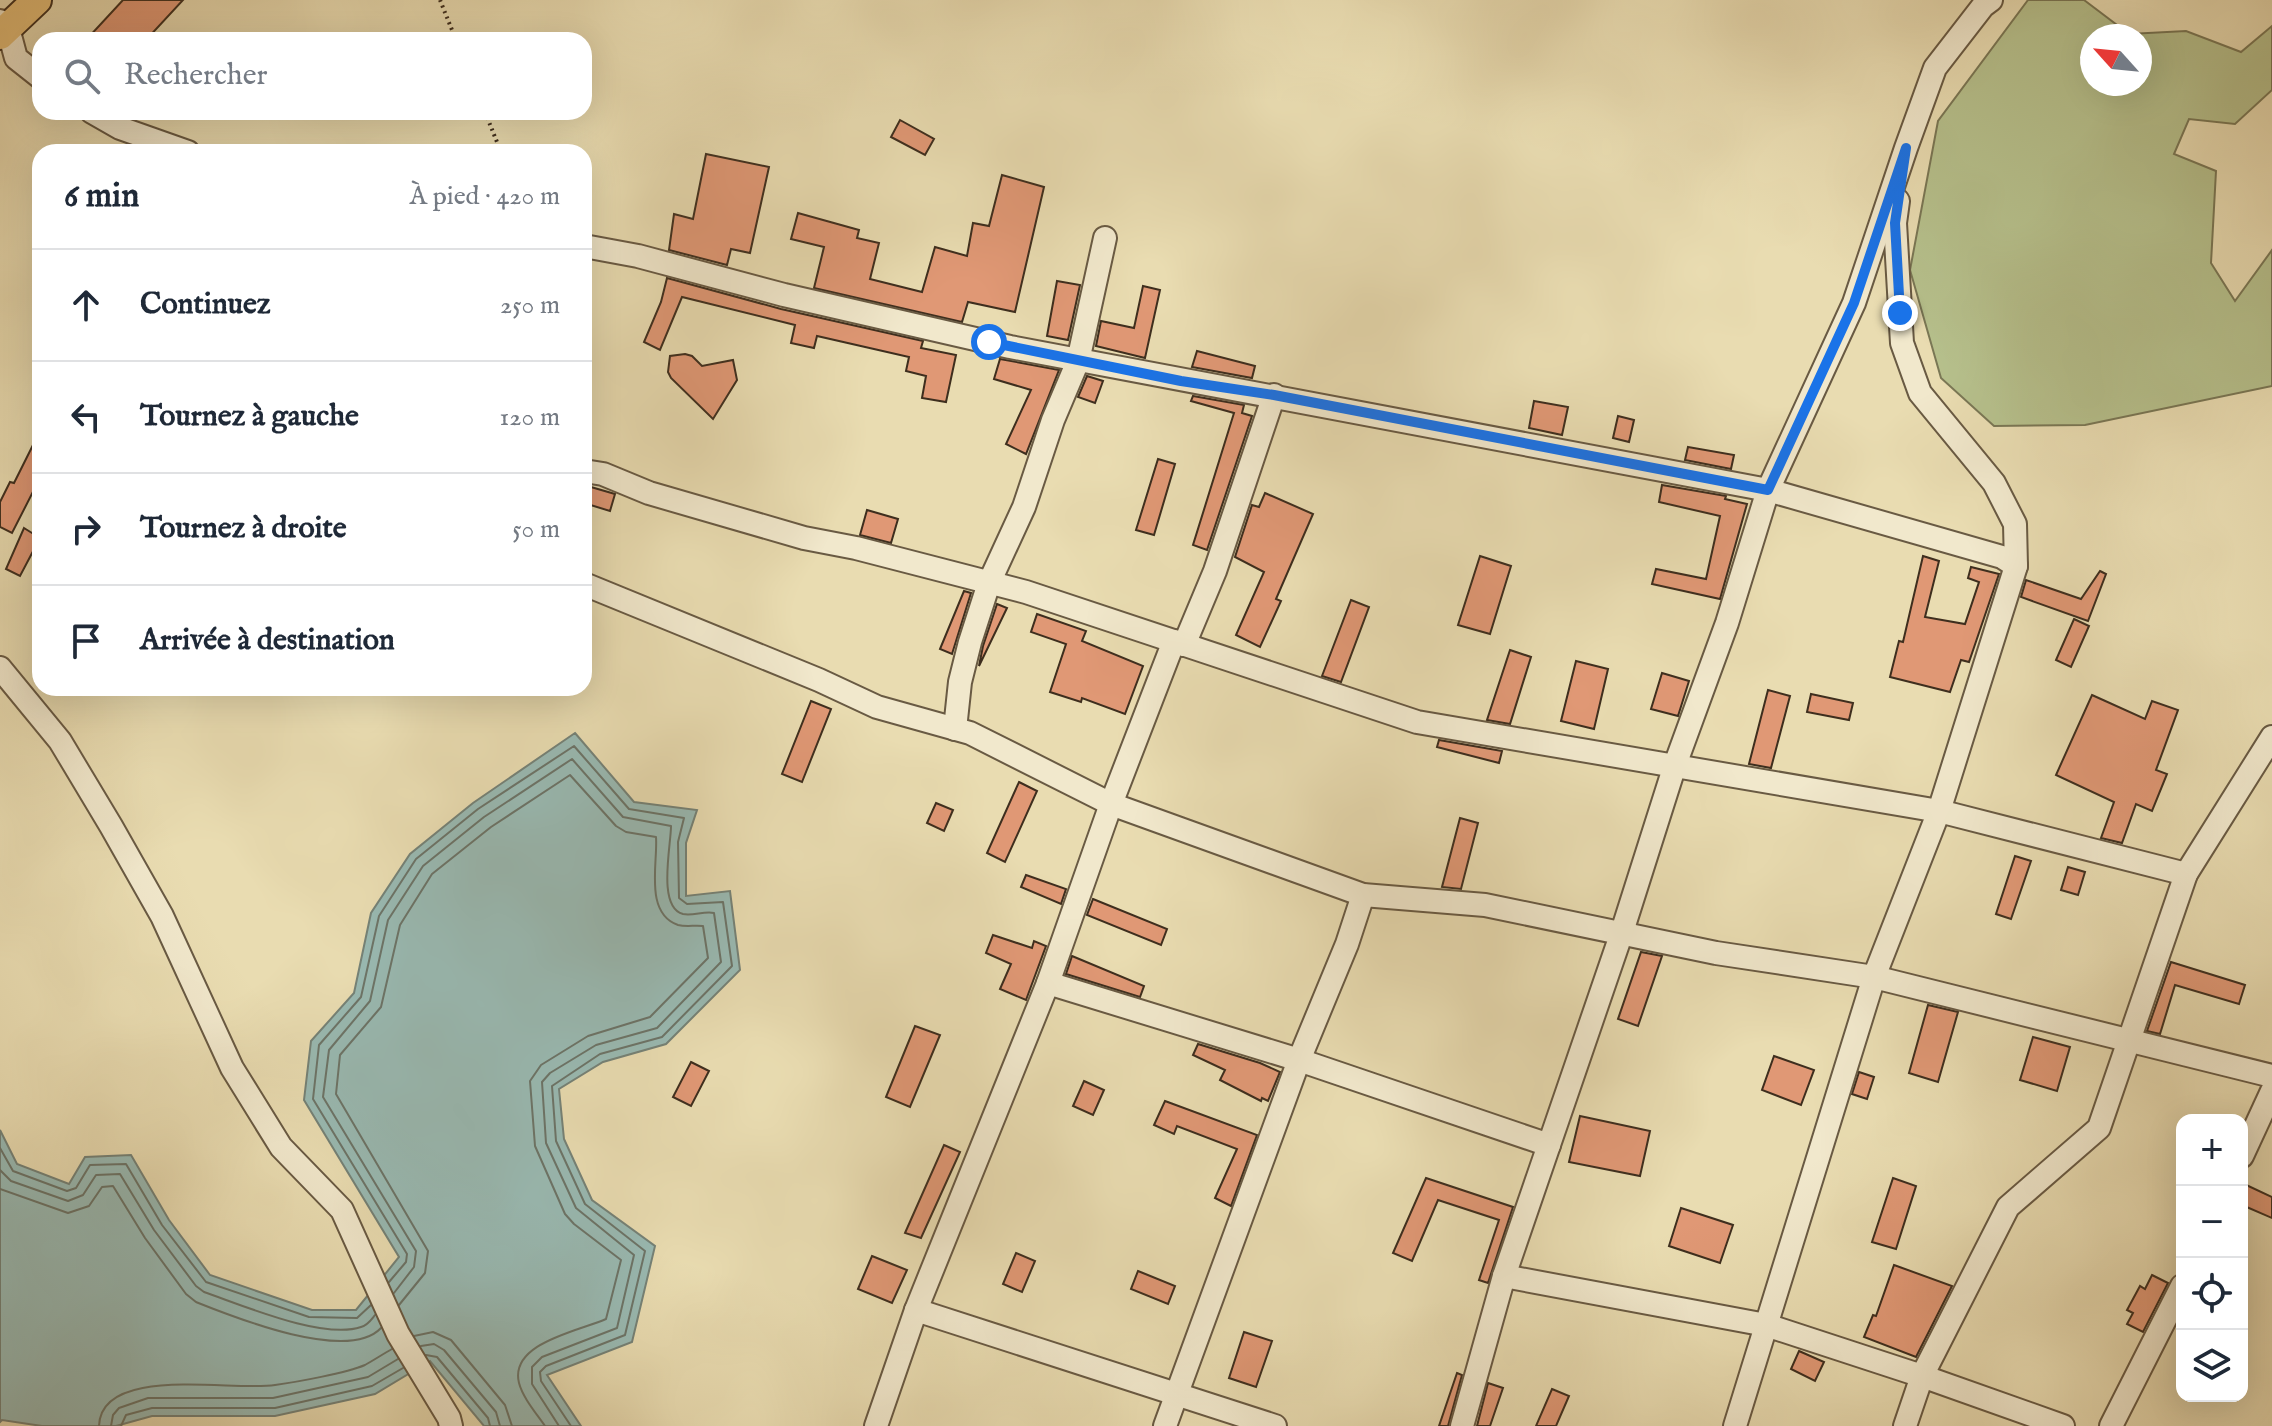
<!DOCTYPE html>
<html lang="fr">
<head>
<meta charset="utf-8">
<style>
  :root { --surface:#fff; --page:#f2f2f3; --text:#1f2937; --muted:#747a83; --line:#e0e1e3 }
  body { margin:0; font-family:"IM FELL English",serif; background:var(--page); color:var(--text) }
  .controls { position:absolute; right:24px; bottom:24px; display:grid; overflow:hidden; border-radius:16px; box-shadow:0 8px 32px #0002 }
  .controls button { width:72px; height:72px; display:grid; place-items:center; padding:0; border:0; border-bottom:2px solid var(--line); background:var(--surface); color:var(--text); font:40px sans-serif }
  .compass { position:absolute; left:2080px; top:24px; width:72px; height:72px; border-radius:50%; background:var(--surface); box-shadow:0 8px 32px #0002; rotate:297deg }
  .stop { position:absolute; width:24px; height:24px; margin:-18px; border:6px solid #1a73e8; border-radius:50%; background:#fff }
  .stop.end { background:#1a73e8; border-color:#fff; box-shadow:0 2px 8px #0008 }
  .list { margin:0; padding:0; list-style:none }
  h2 { display:flex; justify-content:space-between; align-items:center; height:104px; margin:0; padding:0 32px; font-size:34px }
  h2 small { font-size:26px; font-weight:400; color:var(--muted) }
  .list li { display:grid; grid-template-columns:52px 1fr auto; gap:24px; align-items:center; box-sizing:border-box; height:112px; padding:0 32px; border-top:2px solid var(--line) }
  .list b { display:block; font-size:30px; white-space:nowrap }
  .list em { font-size:26px; font-style:normal; color:var(--muted) }
  .icon { flex:none; width:44px; height:44px; fill:none; stroke:currentColor; stroke-width:2; stroke-linecap:round; stroke-linejoin:round }
  .map { position:relative; flex:none; width:2272px; height:1426px; overflow:hidden }
  .search { position:absolute; background:var(--surface); box-shadow:0 8px 32px #0002; left:32px; top:32px; width:560px; height:88px; display:flex; align-items:center; gap:20px; box-sizing:border-box; padding:0 28px; border-radius:24px; color:var(--muted); font-size:30px }
  .panel { position:absolute; background:var(--surface); box-shadow:0 8px 32px #0002; left:32px; top:144px; width:560px; height:552px; border-radius:24px }
  .map>svg:first-child { display:block }
  .green { fill:#b6c08c; stroke:#7a7755; stroke-width:2; fill-rule:evenodd }
  .water { fill:#99bab3; stroke:#758277; stroke-width:2 }
  .lines { fill:none; stroke-linecap:round; stroke-linejoin:round }
  .shore { stroke:#6c7468; stroke-width:2 }
  .building { fill:#e09875; stroke:#3e2e1e; stroke-width:2 }
  .minor-casing { stroke:#695a43; stroke-width:26 }
  .major-casing { stroke:#3e2e1e; stroke-width:32 }
  .path { stroke:#3e2e1e; stroke-width:4; stroke-dasharray:2 4; stroke-linecap:butt }
  .minor { stroke:#f1e8cc; stroke-width:22 }
  .major { stroke:#e4be78; stroke-width:28 }
  .route { stroke:#1a73e8; stroke-width:10 }
</style>
</head>
<body>
<div class="map">
<svg width="2272" height="1426" viewBox="0 0 2272 1426">
  <rect width="100%" height="100%" fill="#e9dcb1"/>
  <filter id="stains"><feTurbulence type="fractalNoise" baseFrequency=".0025" numOctaves="4"/><feColorMatrix values="0 0 0 0 .2 0 0 0 0 .09 0 0 0 0 .02 0 0 0 .5 -.17"/></filter>
  <radialGradient id="worn" r=".72"><stop offset=".6" stop-color="#630" stop-opacity="0"/><stop offset="1" stop-color="#630" stop-opacity=".3"/></radialGradient>
  <path class="green" d="M2028 0H2084L2129 34 2186 31 2241 52 2272 26V90L2235 124 2189 119 2174 154 2216 171 2211 263 2235 301 2272 250V386L2085 425 1994 426 1941 378 1910 270 1938 121ZM2092 36H2140V84H2092Z"/>
  <path class="water" d="M575 733 634 802 697 810 686 843V896L730 891 740 970 666 1044 603 1062 559 1089 564 1139 592 1200 655 1246 632 1342 547 1375 581 1426H484L430 1361 375 1394 275 1416H152L116 1426H42L2 1420 0 1422V1130L17 1164 69 1184 85 1157 131 1155 169 1220 210 1275 312 1310H356L399 1257 304 1100 311 1041 354 993 371 913 410 854 473 803Z"/>
  <g class="lines">
    <g class="shore">
      <path d="M0 1148 13 1171 67 1191 76 1188 90 1165 126 1164 162 1225 206 1282 309 1317 357 1318 371 1305"/>
      <path d="M0 1170 11 1181 68 1201 83 1195 96 1175 120 1174 154 1230 196 1286 204 1292C242 1305 323 1340 361 1327 368 1325 371 1320 375 1315"/>
      <path d="M0 1189 68 1213 89 1206 102 1187 113 1186 145 1238 186 1294 196 1302C236 1318 348 1363 381 1328"/>
      <path d="M389 1282 406 1262 407 1254 313 1099 319 1045 361 997 379 916 416 859 478 809 574 746 629 809 684 818 678 842 679 898 687 904 723 902 732 966 662 1037 600 1054 552 1086 556 1141 585 1204 645 1251 625 1335 546 1366 540 1372 541 1381 571 1426"/>
      <path d="M394 1293 414 1267 416 1251 323 1097 329 1050 370 1001 388 920 423 866 484 817 572 759 623 817 671 826C671 846 657 907 683 914 693 916 704 911 714 913L721 962 657 1028 596 1045 550 1073 542 1082 546 1143 576 1208 634 1255 617 1328 542 1357 532 1367V1384L559 1426"/>
      <path d="M399 1305 425 1273 428 1251 336 1094 340 1055 381 1007 400 925 432 874 491 827 570 775 616 826 626 832 656 837C658 863 644 913 678 925 686 927 695 925 703 926L708 958 650 1017 588 1036 541 1065 530 1081 535 1146 565 1214 574 1224 621 1260 606 1319C579 1331 509 1343 519 1383 523 1398 536 1413 545 1426"/>
      <path d="M414 1336 433 1332 451 1340 505 1405 512 1426"/>
      <path d="M421 1346 434 1344 444 1350 496 1412 500 1426"/>
      <path d="M426 1355 437 1357 488 1418 490 1426"/>
      <path d="M99 1426C101 1364 234 1392 275 1385 297 1382 346 1373 365 1365 374 1360 383 1354 392 1349"/>
      <path d="M111 1426 113 1415 119 1408 148 1398H273L368 1377 398 1359"/>
      <path d="M121 1426 126 1415 152 1408H275L372 1386 403 1368"/>
    </g>
  </g>
  <g class="building">
    <path d="M123 0H183L146 40H86Z"/>
    <path d="M900 120 934 139 925 155 891 137Z"/>
    <path d="M706 154 769 167 750 253 731 249 727 265 669 250 674 214 693 219Z"/>
    <path d="M1002 175 1044 187 1015 312 968 302 962 322 814 288 824 247 791 239 798 213 859 230 857 238 879 243 870 279 922 292 935 247 967 256 973 223 989 226Z"/>
    <path d="M667 278 781 309 923 341 921 348 956 355 946 402 922 398 926 376 906 371 909 357 817 336 814 348 791 343 795 325 682 297 660 350 644 342 661 302Z"/>
    <path d="M1057 281 1080 285 1068 340 1047 336Z"/>
    <path d="M1143 286 1160 290 1145 358 1096 346 1101 321 1134 328Z"/>
    <path d="M1197 351 1255 366 1252 378 1192 367Z"/>
    <path d="M685 354 692 356 702 366 733 360 737 380 713 419 671 378 668 372 670 356Z"/>
    <path d="M1000 359 1059 370 1026 454 1006 444 1031 390 994 379Z"/>
    <path d="M1087 376 1103 381 1095 403 1078 397Z"/>
    <path d="M1193 396 1244 405 1242 413 1252 416 1207 550 1193 545 1234 413 1191 401Z"/>
    <path d="M1534 401 1568 407 1562 435 1529 428Z"/>
    <path d="M1618 416 1634 420 1629 442 1613 438Z"/>
    <path d="M40 431V478L12 533 0 527V502L10 482 14 483Z"/>
    <path d="M1688 447 1734 455 1731 469 1685 460Z"/>
    <path d="M1158 459 1175 464 1154 535 1136 530Z"/>
    <path d="M584 485 615 494 610 511 584 503Z"/>
    <path d="M1662 485 1726 496 1725 499 1747 504 1720 599 1652 584 1656 569 1706 579 1720 516 1659 502Z"/>
    <path d="M1265 493 1313 514 1276 599 1281 601 1260 647 1236 635 1264 572 1235 557 1252 505 1259 507Z"/>
    <path d="M867 510 898 519 891 543 860 535Z"/>
    <path d="M24 528 40 538 20 576 6 569Z"/>
    <path d="M1480 556 1511 566 1490 634 1458 625Z"/>
    <path d="M1923 556 1939 561 1925 617 1965 624 1979 582 1968 578 1971 567 1999 574 1969 662 1961 660 1950 692 1890 677 1899 641 1903 642Z"/>
    <path d="M2100 571 2106 574 2088 621 2021 597 2026 580 2081 599Z"/>
    <path d="M964 591 971 593 952 654 940 649Z"/>
    <path d="M1351 600 1369 607 1341 682 1322 676Z"/>
    <path d="M997 604 1007 608 979 666 983 646Z"/>
    <path d="M1037 614 1086 631 1082 641 1143 666 1125 714 1082 698 1081 702 1050 692 1066 644 1031 632Z"/>
    <path d="M2074 619 2089 626 2071 667 2056 660Z"/>
    <path d="M1510 650 1531 657 1510 724 1487 720Z"/>
    <path d="M1576 661 1608 669 1594 729 1561 721Z"/>
    <path d="M1662 673 1689 681 1678 716 1651 709Z"/>
    <path d="M1768 690 1790 696 1771 768 1749 764Z"/>
    <path d="M1811 694 1853 703 1849 720 1807 712Z"/>
    <path d="M2092 695 2145 719 2152 701 2178 710 2156 770 2167 774 2152 811 2136 804 2122 843 2101 838 2114 802 2056 775Z"/>
    <path d="M811 701 831 709 802 782 782 774Z"/>
    <path d="M1439 740 1502 751 1499 763 1437 747Z"/>
    <path d="M1019 782 1037 791 1005 862 987 853Z"/>
    <path d="M936 803 953 810 944 831 927 823Z"/>
    <path d="M1460 818 1478 823 1461 889 1442 887Z"/>
    <path d="M2015 856 2031 861 2011 919 1996 914Z"/>
    <path d="M2068 867 2085 872 2078 895 2061 890Z"/>
    <path d="M1026 875 1066 889 1061 904 1021 887Z"/>
    <path d="M1093 899 1167 929 1161 945 1087 915Z"/>
    <path d="M993 935 1032 948 1034 941 1046 946 1026 1000 1000 989 1011 964 986 953Z"/>
    <path d="M1641 952 1662 956 1638 1026 1618 1019Z"/>
    <path d="M1072 956 1144 986 1140 997 1066 974Z"/>
    <path d="M2171 962 2245 985 2239 1004 2175 985 2160 1034 2147 1031Z"/>
    <path d="M1928 1005 1958 1012 1938 1082 1909 1073Z"/>
    <path d="M915 1026 940 1035 910 1107 886 1097Z"/>
    <path d="M2033 1037 2070 1047 2057 1091 2020 1080Z"/>
    <path d="M1198 1044 1260 1063 1280 1072 1268 1101 1262 1098 1261 1101 1220 1080 1225 1070 1193 1055Z"/>
    <path d="M1774 1056 1814 1070 1801 1105 1762 1090Z"/>
    <path d="M691 1062 709 1071 691 1106 673 1097Z"/>
    <path d="M1859 1072 1874 1077 1867 1099 1852 1094Z"/>
    <path d="M1084 1081 1104 1090 1093 1115 1073 1106Z"/>
    <path d="M1165 1101 1257 1135 1231 1206 1215 1198 1237 1149 1177 1126 1174 1134 1154 1125Z"/>
    <path d="M1580 1116 1650 1131 1640 1176 1569 1162Z"/>
    <path d="M944 1145 960 1152 921 1238 905 1233Z"/>
    <path d="M1426 1178 1513 1207 1488 1283 1479 1280 1499 1220 1438 1200 1412 1261 1393 1253Z"/>
    <path d="M1893 1178 1916 1186 1896 1249 1872 1242Z"/>
    <path d="M2242 1183 2272 1197V1218L2242 1205Z"/>
    <path d="M1681 1208 1733 1225 1720 1263 1669 1246Z"/>
    <path d="M1016 1253 1035 1261 1022 1292 1003 1284Z"/>
    <path d="M872 1256 907 1270 892 1303 858 1289Z"/>
    <path d="M1894 1265 1952 1286 1916 1357 1864 1337 1873 1315 1876 1316Z"/>
    <path d="M1138 1271 1175 1286 1168 1304 1131 1289Z"/>
    <path d="M2152 1275 2168 1283 2143 1332 2127 1324 2133 1313 2127 1310 2140 1286 2145 1289Z"/>
    <path d="M1244 1332 1272 1341 1256 1387 1229 1378Z"/>
    <path d="M1799 1351 1824 1362 1815 1381 1791 1369Z"/>
    <path d="M1457 1373 1462 1375 1448 1426H1439Z"/>
    <path d="M1488 1383 1503 1388 1490 1426H1477Z"/>
    <path d="M1552 1389 1569 1396 1556 1426H1536Z"/>
  </g>
  <g class="lines">
    <g class="minor-casing">
      <g id="minor">
        <path d="M0 21 8 28 16 58 40 77"/>
        <path d="M92 112 120 128 188 152"/>
        <path d="M584 246 638 256 784 295 1010 347 1768 490 1854 303 1906 148 1935 68 1983 6 1991 0"/>
        <path d="M584 471 603 474 649 493 804 538 856 548 1026 592 1417 722 1939 811 2186 874"/>
        <path d="M584 584 819 680 877 707 970 733 1111 804 1363 895 1485 905 1716 953 1874 977 2272 1076"/>
        <path d="M1184 645 1215 571 1274 395"/>
        <path d="M0 668 60 741 111 826 162 916 232 1068 281 1147 342 1210 398 1334 449 1418 451 1426"/>
        <path d="M955 729 960 682 970 642 989 583 1024 507 1053 420 1078 361 1105 238"/>
        <path d="M1048 983 1299 1060 1549 1145"/>
        <path d="M2242 1156 2272 1091"/>
        <path d="M1504 1276 1766 1325 1922 1376 2063 1426"/>
        <path d="M916 1310 1275 1426"/>
        <path d="M876 1426 916 1310 1048 983 1111 804 1174 641"/>
        <path d="M1165 1426 1299 1060 1347 944 1363 895"/>
        <path d="M1462 1426 1504 1276 1621 935 1675 765 1727 623 1768 490 2002 557 2016 566"/>
        <path d="M1735 1426 1874 977 1939 811 2016 566 2015 524 1994 483 1920 393 1902 343 1895 223 1898 201"/>
        <path d="M1905 1426 1922 1376 2008 1207 2099 1128 2186 874 2272 737"/>
        <path d="M2111 1426 2182 1286"/>
      </g>
    </g>
    <g class="major-casing">
      <path id="major" d="M0 35 37 0"/>
    </g>
    <g class="path">
      <path d="M440 0 456 40"/>
      <path d="M485 112 501 152"/>
    </g>
    <use href="#minor" class="minor"/>
    <use href="#major" class="major"/>
  </g>
  <g class="lines">
    <path class="route" d="M989 342 1181 381 1274 395 1768 490 1854 303 1906 148 1895 223 1900 313"/>
  </g>
  <rect width="100%" height="100%" filter="url(#stains)"/>
  <rect width="100%" height="100%" fill="url(#worn)"/>
</svg>
<div class="controls">
<button>+</button>
<button>−</button>
<button><svg class="icon" aria-label="locate" viewBox="0 0 24 24"><circle cx="12" cy="12" r="6"/><path d="M12 2v4M12 18v4M2 12h4M18 12h4"/></svg></button>
<button><svg class="icon" aria-label="layers" viewBox="0 0 24 24"><path d="M12 4l9 5-9 5-9-5zM3 14l9 5 9-5"/></svg></button>
</div>
<svg class="compass" viewBox="-18 -18 36 36"><path d="M0-13l5 13h-10z" fill="#e53935"/><path d="M0 13l5-13h-10z" fill="#747a83"/></svg>
<div class="stop" style="left:989px;top:342px"></div>
<div class="stop end" style="left:1900px;top:313px"></div>
<div class="search"><svg class="icon" aria-label="search" viewBox="0 0 24 24"><circle cx="10" cy="10" r="6"/><path d="M15 15l6 6"/></svg>Rechercher</div>
<section class="panel">
<h2>6 min<small>À pied · 420 m</small></h2>
<ul class="list">
<li><svg class="icon" aria-label="ahead" viewBox="0 0 24 24"><path d="M12 20V5M6 11l6-6 6 6"/></svg><div><b>Continuez</b></div><em>250 m</em></li>
<li><svg class="icon" aria-label="left" viewBox="0 0 24 24"><path d="M17 20v-9H6M10 6l-5 5 5 5"/></svg><div><b>Tournez à gauche</b></div><em>120 m</em></li>
<li><svg class="icon" aria-label="right" viewBox="0 0 24 24"><path d="M7 20v-9h11M14 6l5 5-5 5"/></svg><div><b>Tournez à droite</b></div><em>50 m</em></li>
<li><svg class="icon" aria-label="arrive" viewBox="0 0 24 24"><path d="M6 21V4h12l-3 4 3 4H6"/></svg><div><b>Arrivée à destination</b></div></li>
</ul>
</section>
</div>
</body>
</html>
